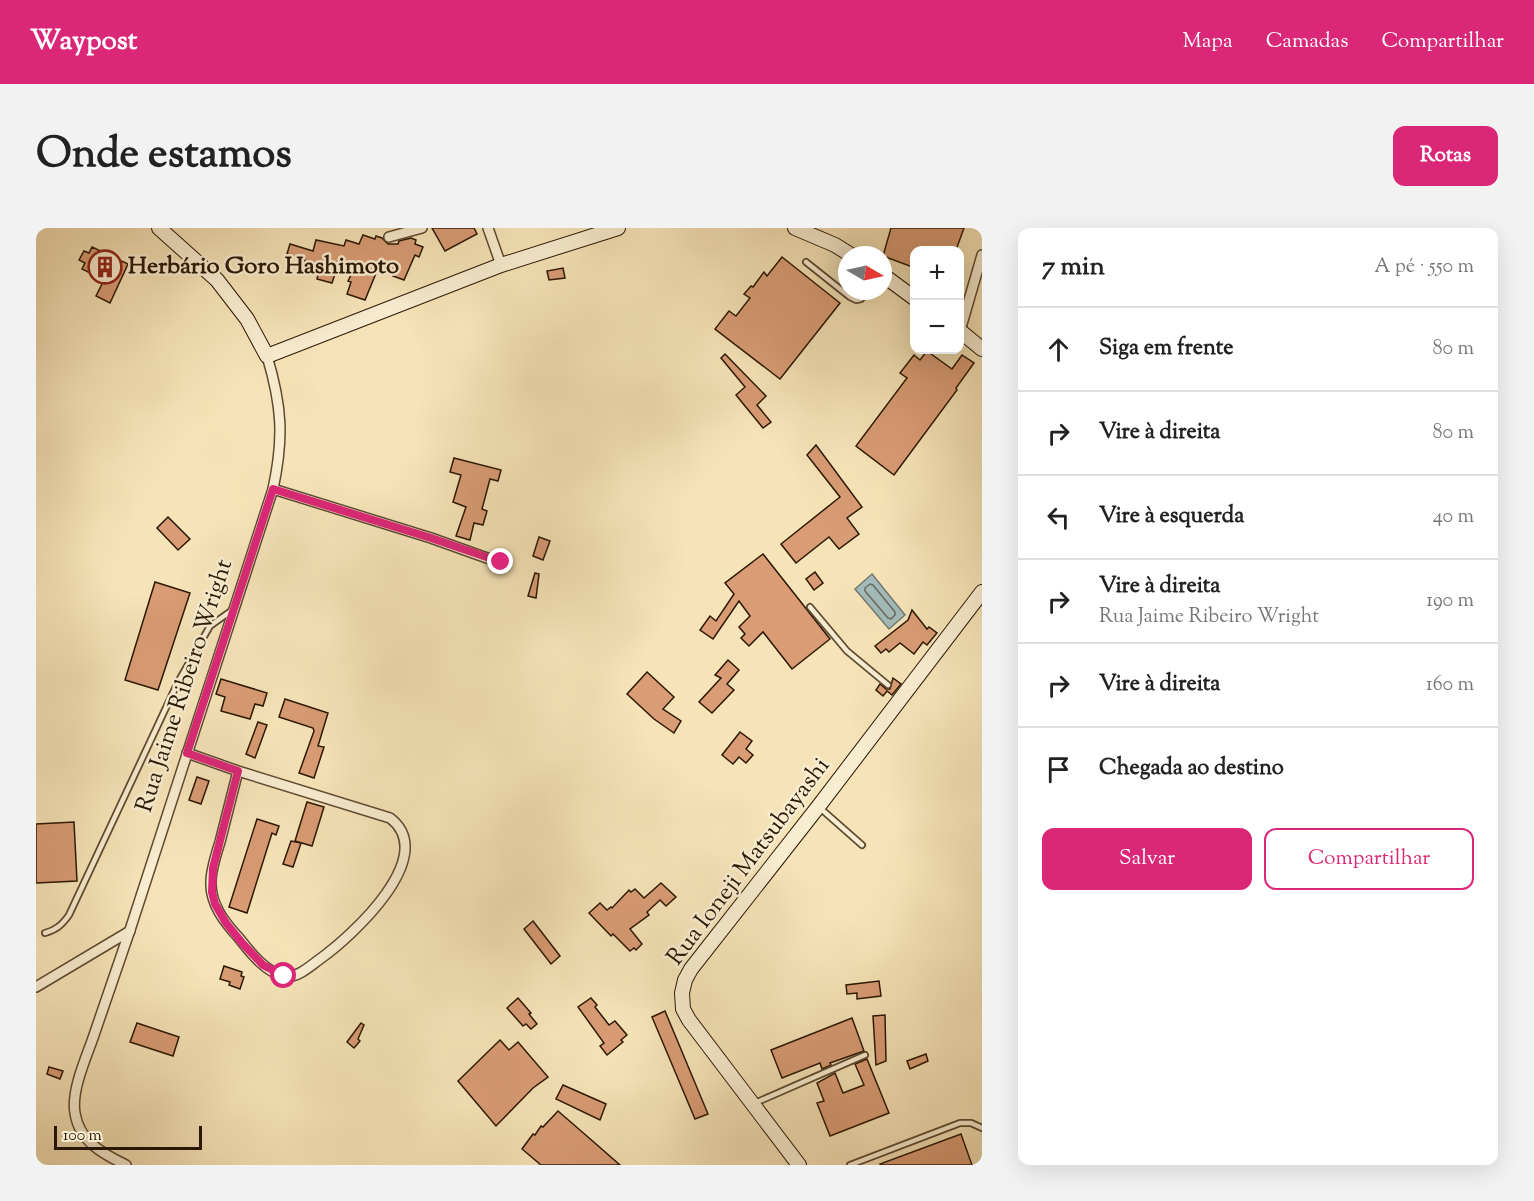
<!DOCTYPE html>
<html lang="pt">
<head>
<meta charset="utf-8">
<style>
  :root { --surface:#fff; --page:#f2f2f2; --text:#222; --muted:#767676; --line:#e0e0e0; --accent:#db2777 }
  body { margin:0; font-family:"Sorts Mill Goudy",serif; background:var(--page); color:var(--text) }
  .controls { position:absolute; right:18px; top:18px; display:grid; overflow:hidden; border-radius:12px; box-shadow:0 6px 24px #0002 }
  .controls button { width:54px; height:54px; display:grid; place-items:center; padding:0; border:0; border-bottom:2px solid var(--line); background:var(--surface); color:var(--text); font:30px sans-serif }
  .compass { position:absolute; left:802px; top:18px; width:54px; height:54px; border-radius:50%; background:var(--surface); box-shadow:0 6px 24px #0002; rotate:99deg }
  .scale { position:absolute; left:18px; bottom:15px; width:148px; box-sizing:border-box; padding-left:6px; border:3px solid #2b1704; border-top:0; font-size:16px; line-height:21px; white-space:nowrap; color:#2b1704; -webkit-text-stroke:4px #f9edd1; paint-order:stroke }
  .stop { position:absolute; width:18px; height:18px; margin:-14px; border:4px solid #db2777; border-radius:50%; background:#fff }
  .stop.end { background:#db2777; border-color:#fff; box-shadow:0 2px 6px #0008 }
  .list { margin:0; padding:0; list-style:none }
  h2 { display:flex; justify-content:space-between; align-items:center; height:78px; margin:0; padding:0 24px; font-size:26px }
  h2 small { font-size:20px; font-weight:400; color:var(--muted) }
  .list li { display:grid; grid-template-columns:39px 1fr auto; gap:18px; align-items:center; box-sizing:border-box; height:84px; padding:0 24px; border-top:2px solid var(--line) }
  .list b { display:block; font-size:22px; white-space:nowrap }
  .list p { margin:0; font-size:20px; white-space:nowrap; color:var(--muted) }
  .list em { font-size:20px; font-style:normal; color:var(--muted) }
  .actions { display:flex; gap:12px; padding:18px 24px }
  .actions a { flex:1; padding:14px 0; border:2px solid var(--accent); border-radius:12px; text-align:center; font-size:21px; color:var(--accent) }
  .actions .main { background:var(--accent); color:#fff }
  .icon { flex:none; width:33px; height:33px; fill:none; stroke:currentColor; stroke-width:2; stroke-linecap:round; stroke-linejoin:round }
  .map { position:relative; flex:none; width:946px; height:937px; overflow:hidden; border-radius:12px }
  header { display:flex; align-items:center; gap:36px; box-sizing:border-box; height:84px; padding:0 30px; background:var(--accent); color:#fff }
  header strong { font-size:28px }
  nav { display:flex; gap:33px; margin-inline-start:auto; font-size:21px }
  .intro { display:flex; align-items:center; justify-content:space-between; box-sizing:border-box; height:144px; padding:0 36px }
  h1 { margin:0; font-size:42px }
  .button { padding:15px 27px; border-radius:12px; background:var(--accent); color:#fff; font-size:21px; font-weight:700 }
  main { display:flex; gap:36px; padding:0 36px }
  aside { flex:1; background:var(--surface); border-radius:12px; box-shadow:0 6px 24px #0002 }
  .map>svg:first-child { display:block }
  .water { fill:#a3bbba; stroke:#737971; stroke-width:1.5 }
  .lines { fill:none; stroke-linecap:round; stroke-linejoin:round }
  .shore { stroke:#67695f; stroke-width:1.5 }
  .building { fill:#d99c75; stroke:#2b1704; stroke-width:1.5 }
  .service-casing { stroke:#5e4a31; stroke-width:8 }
  .minor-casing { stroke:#5e4a31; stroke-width:12 }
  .secondary-casing { stroke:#2b1704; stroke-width:16 }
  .service { stroke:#f9edd1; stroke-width:4.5 }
  .minor { stroke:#f9edd1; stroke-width:9 }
  .secondary { stroke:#f9edd1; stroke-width:14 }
  .route { stroke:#db2777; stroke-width:8 }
  .labels { text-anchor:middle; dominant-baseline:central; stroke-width:5; stroke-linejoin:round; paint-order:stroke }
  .poi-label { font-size:24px; font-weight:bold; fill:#2b1704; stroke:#f9edd1; text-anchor:start }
  .street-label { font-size:24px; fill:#2b1704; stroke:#f9edd1 }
</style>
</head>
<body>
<header>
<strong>Waypost</strong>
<nav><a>Mapa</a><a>Camadas</a><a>Compartilhar</a></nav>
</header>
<div class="intro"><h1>Onde estamos</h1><a class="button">Rotas</a></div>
<main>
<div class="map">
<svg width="946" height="937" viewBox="0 0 946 937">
  <rect width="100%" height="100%" fill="#f6e4b8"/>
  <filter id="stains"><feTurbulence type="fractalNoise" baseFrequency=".00333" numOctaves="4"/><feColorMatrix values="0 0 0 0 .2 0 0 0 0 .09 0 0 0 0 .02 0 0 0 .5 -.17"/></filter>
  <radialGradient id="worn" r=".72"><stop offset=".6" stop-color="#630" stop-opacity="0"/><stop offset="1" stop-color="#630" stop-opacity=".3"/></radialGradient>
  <path class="water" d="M836 346 869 387 853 401 819 361Z"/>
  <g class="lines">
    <path class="shore" d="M834 356 837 357 859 384V387L855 391 852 390 829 363V360Z"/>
  </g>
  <g class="building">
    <path d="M396 0H438L441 6 409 23Z"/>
    <path d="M855 0H928L920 22H879V40L847 28Z"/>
    <path d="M327 7 339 11 340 8 346 10 352 16H362L363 13 375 10 380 12 379 16 387 19 383 29 379 27 368 52 357 48 359 44 343 38 329 72 311 66 315 54 312 53 315 47 300 43 296 55 281 51 284 39 268 35 269 31 251 26 254 16 277 23 280 12 308 18 310 12 323 16Z"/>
    <path d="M56 19 92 36 74 75 60 68 68 52 46 41 49 35 43 32 48 23 53 25Z"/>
    <path d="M746 29 804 75 744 151 679 101 693 83 700 88 714 70 708 66 715 58 717 59 728 44 731 48Z"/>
    <path d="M527 40 529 50 513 52 511 43Z"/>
    <path d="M891 123 916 141 926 127 938 135 920 160 921 162 858 247 820 218 871 150 864 145 878 127 884 132Z"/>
    <path d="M689 126 730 168 721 177 735 194 727 200 700 167 709 159 685 130Z"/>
    <path d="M780 217 826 279 811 290 823 306 803 321 793 309 760 335 745 316 804 269 771 227Z"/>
    <path d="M418 230 465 242 462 253 454 251 446 281 451 283 447 297 438 295 434 312 420 308 430 279 417 274 425 247 414 244Z"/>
    <path d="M132 289 154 311 142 322 121 300Z"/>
    <path d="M503 309 514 313 507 332 497 328Z"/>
    <path d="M727 326 794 411 756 441 727 404 713 418 705 410 709 406 703 399 714 388 703 373 677 411 664 402 674 388 680 393 698 366 689 355Z"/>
    <path d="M779 344 787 355 778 362 770 351Z"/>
    <path d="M499 345 503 346 500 370 492 368Z"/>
    <path d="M119 354 154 365 122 462 89 452Z"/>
    <path d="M876 382 891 401 893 399 901 405 891 417 887 414 878 426 864 415 853 424 850 421 845 425 839 418 872 392Z"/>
    <path d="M692 432 703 442 691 456 698 462 676 485 663 474 685 450 679 447Z"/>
    <path d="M611 444 638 469 627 481 645 493 638 505 618 491 591 466Z"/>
    <path d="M857 450 865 456 856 467 851 463 847 468 840 462 844 456 850 461H854Z"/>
    <path d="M185 451 231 465 227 478 219 476 214 491 185 483 189 469 180 466Z"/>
    <path d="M249 471 292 485 282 518 288 519 278 550 263 545 278 503 277 500 243 489Z"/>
    <path d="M222 494 231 497 219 530 210 526Z"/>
    <path d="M704 504 716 513 710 521 717 527 710 535 703 529 697 536 686 527Z"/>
    <path d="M161 549 173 553 165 576 153 572Z"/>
    <path d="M271 574 288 579 276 618 259 613Z"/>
    <path d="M221 591 243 598 240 607 236 605 211 685 193 679Z"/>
    <path d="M38 594 41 653 0 655V596Z"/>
    <path d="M255 613 265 615 257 639 247 636Z"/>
    <path d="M625 655 640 669 630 678 624 672 611 684 613 687 594 701 606 716 600 722 598 720 594 723 577 706 575 708 553 685 564 675 571 682 575 679 576 680 593 662 595 664 599 661 608 670Z"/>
    <path d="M497 693 524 728 515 736 488 701Z"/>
    <path d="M188 738 206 744 205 748 208 749 204 761 193 757 194 754 184 751Z"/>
    <path d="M843 753 845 768 821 771V765L811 766 810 757Z"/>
    <path d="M482 770 495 785 493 786 501 796 495 801 490 796 487 798 471 780Z"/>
    <path d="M555 770 561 777 559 779 573 797 579 793 591 807 585 812 587 814 571 827 564 818 568 815 542 779Z"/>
    <path d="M629 783 672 886 659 891 616 789Z"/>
    <path d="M849 787 850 833 840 837 837 788Z"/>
    <path d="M816 790 828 823 794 835 795 837 786 841 784 835 746 850 735 822Z"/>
    <path d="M101 795 143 809 137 828 94 814Z"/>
    <path d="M325 795 328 797 322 811 324 813 318 820 311 814Z"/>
    <path d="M464 812 473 822 482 814 512 849 497 860 460 898 422 853Z"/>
    <path d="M890 826 892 833 874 841 871 833Z"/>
    <path d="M831 831 853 885 794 908 781 875 788 873 781 855 799 845 807 865 828 857 819 836Z"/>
    <path d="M13 839 27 843 24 851 11 846Z"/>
    <path d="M527 857 570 876 564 892 520 871Z"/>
    <path d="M522 883 552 909 584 937H505L486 921 497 906 499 907 505 898 507 899Z"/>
    <path d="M925 906 936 937H845L844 936Z"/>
  </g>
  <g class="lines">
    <g class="service-casing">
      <g id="service">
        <path d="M770 34 814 69 820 72 825 71 831 63"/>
        <path d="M774 379 811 423 852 457"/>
        <path d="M784 580 826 617"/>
        <path d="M9 705C20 702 26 697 33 687L142 454 174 398 195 383"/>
        <path d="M719 875 829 827"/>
        <path d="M814 937 924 895H935L946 900"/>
      </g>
    </g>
    <g class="minor-casing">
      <g id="minor">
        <path d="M452 0 465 37"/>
        <path d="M353 9 386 0"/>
        <path d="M924 103 946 27"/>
        <path d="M237 261 395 310 465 335"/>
        <path d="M151 525 202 543 354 590C404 628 316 708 284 731 274 738 261 751 248 748 229 744 214 724 203 710 189 695 174 676 175 654 175 641 180 627 184 614 190 590 196 566 202 543"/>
        <path d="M0 759 94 703"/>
        <path d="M90 937C67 926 43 913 39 885 35 863 50 830 57 810 69 774 82 738 94 702 142 555 189 408 237 261 248 210 246 178 231 128"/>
      </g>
    </g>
    <g class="secondary-casing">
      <g id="secondary">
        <path d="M123 0 181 52 211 91 231 128 465 37 582 0"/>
        <path d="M759 0 799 17 815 27"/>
        <path d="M847 47 878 70"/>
        <path d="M924 103 946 121"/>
        <path d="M763 937 653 792 647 781 646 765 649 752 655 741 782 579 946 364"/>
      </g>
    </g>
    <use href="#service" class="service"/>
    <use href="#minor" class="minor"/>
    <use href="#secondary" class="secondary"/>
  </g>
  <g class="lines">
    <path class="route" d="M248 748 227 737 207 716 190 695 179 676 176 664 177 640 202 543 151 525 237 261 395 310 465 334"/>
  </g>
  <defs>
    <g id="building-ring" transform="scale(1.725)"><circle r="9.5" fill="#f9edd1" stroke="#8f2418" stroke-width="1.5"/><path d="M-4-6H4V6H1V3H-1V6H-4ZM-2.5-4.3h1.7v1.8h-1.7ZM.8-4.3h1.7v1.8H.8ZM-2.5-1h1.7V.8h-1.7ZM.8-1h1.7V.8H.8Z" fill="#8f2418"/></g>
  </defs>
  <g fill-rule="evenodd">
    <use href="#building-ring" x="69" y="39"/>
  </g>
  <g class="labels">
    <g class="poi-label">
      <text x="92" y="39">Herbário Goro Hashimoto</text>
    </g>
    <g class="street-label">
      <text transform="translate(149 458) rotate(-72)">Rua Jaime Ribeiro Wright</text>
      <text transform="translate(713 634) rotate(-53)">Rua Ioneji Matsubayashi</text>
    </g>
  </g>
  <rect width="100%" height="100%" filter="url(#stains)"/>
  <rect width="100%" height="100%" fill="url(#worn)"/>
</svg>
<div class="controls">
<button>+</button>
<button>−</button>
</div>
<svg class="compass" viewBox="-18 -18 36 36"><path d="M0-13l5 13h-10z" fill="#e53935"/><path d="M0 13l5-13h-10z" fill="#767676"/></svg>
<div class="scale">100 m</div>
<div class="stop" style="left:248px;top:748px"></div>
<div class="stop end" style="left:465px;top:334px"></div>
</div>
<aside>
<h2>7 min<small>A pé · 550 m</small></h2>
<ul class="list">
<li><svg class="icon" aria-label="ahead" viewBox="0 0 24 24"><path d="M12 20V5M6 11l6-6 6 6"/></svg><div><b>Siga em frente</b></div><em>80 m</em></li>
<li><svg class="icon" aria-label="right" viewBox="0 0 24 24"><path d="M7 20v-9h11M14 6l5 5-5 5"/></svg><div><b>Vire à direita</b></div><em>80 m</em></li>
<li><svg class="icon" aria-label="left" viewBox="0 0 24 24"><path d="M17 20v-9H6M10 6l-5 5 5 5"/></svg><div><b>Vire à esquerda</b></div><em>40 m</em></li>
<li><svg class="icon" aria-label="right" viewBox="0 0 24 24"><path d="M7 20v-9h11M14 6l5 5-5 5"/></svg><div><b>Vire à direita</b><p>Rua Jaime Ribeiro Wright</p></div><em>190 m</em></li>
<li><svg class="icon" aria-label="right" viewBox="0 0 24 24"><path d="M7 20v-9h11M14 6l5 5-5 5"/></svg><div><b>Vire à direita</b></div><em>160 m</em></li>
<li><svg class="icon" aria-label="arrive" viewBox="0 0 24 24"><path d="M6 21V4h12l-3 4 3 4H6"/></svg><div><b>Chegada ao destino</b></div></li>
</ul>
<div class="actions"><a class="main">Salvar</a><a>Compartilhar</a></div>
</aside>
</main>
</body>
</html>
